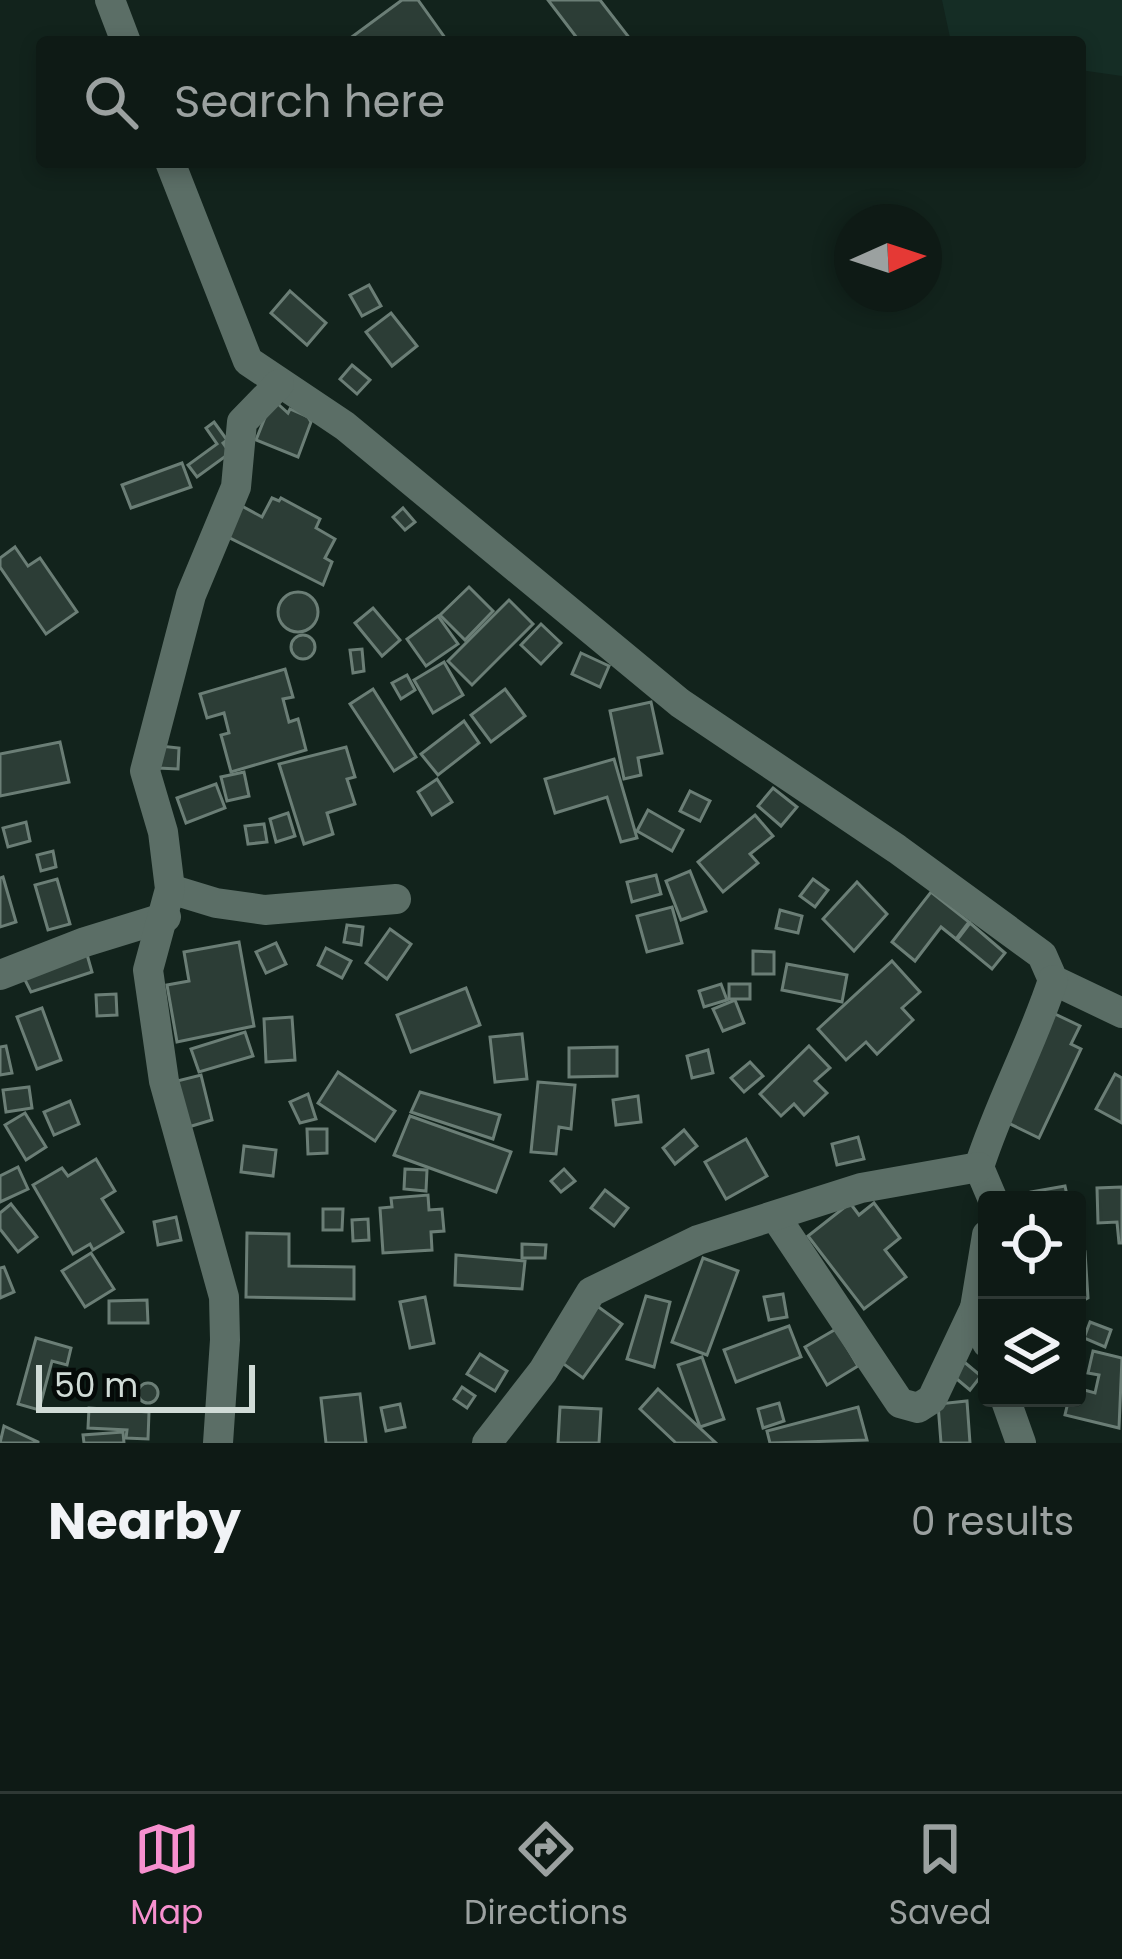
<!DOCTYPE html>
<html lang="en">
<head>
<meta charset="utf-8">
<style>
  :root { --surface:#0e1a15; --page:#1c2722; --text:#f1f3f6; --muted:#9ba1a0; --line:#2e3834; --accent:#f790cf }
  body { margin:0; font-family:Poppins,sans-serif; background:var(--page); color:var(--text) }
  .controls { position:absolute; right:36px; bottom:36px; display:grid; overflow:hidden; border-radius:12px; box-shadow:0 6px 18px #0003 }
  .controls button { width:108px; height:108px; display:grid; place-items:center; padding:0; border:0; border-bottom:3px solid var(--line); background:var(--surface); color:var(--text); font:60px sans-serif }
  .compass { position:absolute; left:834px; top:204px; width:108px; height:108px; border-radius:50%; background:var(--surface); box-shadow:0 6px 18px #0003; rotate:87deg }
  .scale { position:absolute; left:36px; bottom:30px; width:219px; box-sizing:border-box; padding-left:12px; border:6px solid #d0dbd6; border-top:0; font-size:33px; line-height:42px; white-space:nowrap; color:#d0dbd6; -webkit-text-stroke:9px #050a08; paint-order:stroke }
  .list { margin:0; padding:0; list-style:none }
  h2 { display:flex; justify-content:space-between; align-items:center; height:156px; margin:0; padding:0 48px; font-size:51px }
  h2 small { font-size:39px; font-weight:400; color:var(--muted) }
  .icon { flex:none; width:66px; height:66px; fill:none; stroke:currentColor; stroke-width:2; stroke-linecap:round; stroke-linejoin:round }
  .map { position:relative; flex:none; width:1122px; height:1443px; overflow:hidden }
  .search { position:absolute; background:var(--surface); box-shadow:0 6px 18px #0003; left:36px; right:36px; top:36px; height:132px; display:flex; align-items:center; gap:30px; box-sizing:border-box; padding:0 42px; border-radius:12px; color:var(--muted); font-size:45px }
  .sheet { height:348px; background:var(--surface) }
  nav { display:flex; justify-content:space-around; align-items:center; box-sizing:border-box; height:168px; border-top:3px solid var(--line); background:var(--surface); font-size:33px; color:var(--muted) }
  nav a { display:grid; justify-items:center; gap:6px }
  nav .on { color:var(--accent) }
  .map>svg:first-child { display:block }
  .built { fill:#152d25 }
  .building { fill:#2c3d36; stroke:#6b7e76; stroke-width:3 }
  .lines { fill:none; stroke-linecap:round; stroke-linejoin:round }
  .minor { stroke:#5b6e66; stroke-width:30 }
</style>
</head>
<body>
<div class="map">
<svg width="1122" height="1443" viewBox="0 0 1122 1443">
  <rect width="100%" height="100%" fill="#12231c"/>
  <path class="built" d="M942 0H1122V76L1080 70V42H951Z"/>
  <g class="building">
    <path d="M402 0H418L448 42H345Z"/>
    <path d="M548 0H600L631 40 580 42Z"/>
    <path d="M369 285 381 306 362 316 350 295Z"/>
    <path d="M290 291 326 323 307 345 271 313Z"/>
    <path d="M391 313 417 346 392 366 366 332Z"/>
    <path d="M352 365 370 380 357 394 340 379Z"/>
    <path d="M278 404 288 413 290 409 308 417 311 422 298 457 256 440 270 405Z"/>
    <path d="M214 422 227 440 223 443 230 453 197 477 188 465 217 444 206 428Z"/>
    <path d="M182 463 191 487 131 508 122 485Z"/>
    <path d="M272 498 279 501 281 498 320 519 316 528 335 539 325 558 332 562 323 585 224 535 240 505 262 517Z"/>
    <path d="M403 508 415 522 405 530 393 517Z"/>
    <path d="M15 547 28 566 40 558 77 612 46 634 0 567V558Z"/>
    <path d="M469 587 493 611 465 640 440 615Z"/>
    <circle cx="298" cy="612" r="20"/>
    <path d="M509 600 533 624 472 685 448 661Z"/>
    <path d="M373 608 400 640 382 656 355 623Z"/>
    <path d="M438 616 458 644 426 666 407 639Z"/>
    <path d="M541 624 561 643 541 664 521 645Z"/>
    <circle cx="303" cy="647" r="12"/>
    <path d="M362 649 364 671 353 673 350 650Z"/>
    <path d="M581 653 609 666 600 687 572 674Z"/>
    <path d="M444 662 463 695 433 713 414 680Z"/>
    <path d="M285 669 293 697 283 699 289 722 298 719 306 750 231 772 221 735 229 733 224 713 207 718 200 694Z"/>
    <path d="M407 675 415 690 401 699 392 683Z"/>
    <path d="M373 689 416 757 394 771 350 704Z"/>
    <path d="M505 689 525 716 491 742 471 715Z"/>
    <path d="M651 702 662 753 638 758 641 775 624 779 610 711Z"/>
    <path d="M464 721 479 743 438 775 421 754Z"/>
    <path d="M60 742 69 782 0 796V754Z"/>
    <path d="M160 746 179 748 178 769 158 768Z"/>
    <path d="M346 747 355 777 347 779 355 804 327 813 333 834 304 844 279 764Z"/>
    <path d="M614 759 637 838 621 842 607 797 555 813 545 779Z"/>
    <path d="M244 772 249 796 227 801 221 777Z"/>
    <path d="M437 779 452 802 432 815 418 792Z"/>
    <path d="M216 784 225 808 186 823 177 798Z"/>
    <path d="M773 788 797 807 781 826 758 806Z"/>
    <path d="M690 791 710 801 700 821 680 811Z"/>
    <path d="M648 810 683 830 672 851 637 831Z"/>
    <path d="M288 813 295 836 276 842 270 819Z"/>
    <path d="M755 815 773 836 750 854 758 863 723 892 698 862Z"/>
    <path d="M26 822 30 841 8 847 3 828Z"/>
    <path d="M264 824 267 842 248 844 245 826Z"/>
    <path d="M53 851 56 867 41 871 37 855Z"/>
    <path d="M690 871 706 911 681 920 666 881Z"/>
    <path d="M656 875 661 894 632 902 627 882Z"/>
    <path d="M3 877 16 922 0 927V878Z"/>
    <path d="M57 879 70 924 48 930 35 885Z"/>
    <path d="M813 879 828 890 815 907 800 896Z"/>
    <path d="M857 882 887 914 854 951 823 919Z"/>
    <path d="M931 892 969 922 956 939 941 927 915 961 892 942Z"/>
    <path d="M672 907 682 943 647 952 637 916Z"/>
    <path d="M780 910 802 916 798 933 776 928Z"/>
    <path d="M970 923 1005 953 992 969 957 940Z"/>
    <path d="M347 925 363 927 361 945 344 942Z"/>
    <path d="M390 929 411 944 387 979 366 963Z"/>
    <path d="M239 942 254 1026 177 1042 167 985 189 981 184 952Z"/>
    <path d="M276 943 286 964 266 973 256 952Z"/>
    <path d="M326 948 351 961 342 978 318 965Z"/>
    <path d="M86 951 92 972 31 992 21 972Z"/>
    <path d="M753 951 774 952V974H753Z"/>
    <path d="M892 961 920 992 902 1008 913 1020 877 1054 866 1042 846 1060 818 1029Z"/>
    <path d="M787 964 847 975 842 1002 782 990Z"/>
    <path d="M721 984 727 1000 704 1007 699 991Z"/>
    <rect x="729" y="984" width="21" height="15"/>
    <path d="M466 988 480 1025 411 1052 397 1015Z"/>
    <path d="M116 994 117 1015 97 1016 96 995Z"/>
    <path d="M735 1000 744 1023 723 1031 713 1009Z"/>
    <path d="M42 1008 61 1060 37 1069 17 1017Z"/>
    <path d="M1053 1013 1080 1026 1071 1044 1081 1049 1039 1138 1002 1120Z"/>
    <path d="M292 1017 295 1060 266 1062 264 1019Z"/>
    <path d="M245 1032 253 1056 199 1072 191 1049Z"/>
    <path d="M522 1034 527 1079 495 1082 490 1037Z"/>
    <path d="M6 1046 12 1073 0 1075V1047Z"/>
    <path d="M809 1046 830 1068 815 1081 827 1093 804 1115 794 1104 781 1116 760 1094Z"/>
    <path d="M617 1047V1076L569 1077V1048Z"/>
    <path d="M708 1050 713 1073 692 1078 687 1056Z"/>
    <path d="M750 1062 763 1076 744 1092 731 1078Z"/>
    <path d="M338 1072 395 1111 375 1141 318 1103Z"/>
    <path d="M1115 1074 1122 1078V1123L1096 1109Z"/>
    <path d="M201 1075 212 1120 185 1128 173 1082Z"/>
    <path d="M538 1082 575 1085 571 1129 559 1127 556 1154 531 1152Z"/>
    <path d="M29 1087 32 1108 6 1112 3 1090Z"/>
    <path d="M420 1092 500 1115 493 1139 411 1112Z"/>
    <path d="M308 1094 316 1119 300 1123 290 1102Z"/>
    <path d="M638 1096 641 1122 616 1125 613 1100Z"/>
    <path d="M70 1101 79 1124 54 1135 44 1112Z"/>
    <path d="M25 1113 46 1147 26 1160 5 1125Z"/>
    <path d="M410 1116 511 1152 496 1192 394 1155Z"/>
    <path d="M307 1129H327V1153L308 1154Z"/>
    <path d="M684 1130 697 1146 675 1164 663 1148Z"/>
    <path d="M858 1137 864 1159 837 1165 832 1144Z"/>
    <path d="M746 1139 767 1176 726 1199 705 1162Z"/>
    <path d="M244 1146 276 1150 273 1176 241 1172Z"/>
    <path d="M96 1159 115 1191 102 1199 123 1232 93 1250 90 1244 73 1254 33 1185 62 1168 68 1176Z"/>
    <path d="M18 1167 28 1189 0 1202V1176Z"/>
    <path d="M405 1169 427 1170 426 1191 404 1189Z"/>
    <path d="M564 1169 575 1181 561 1192 551 1181Z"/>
    <path d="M1065 1186 1068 1200H1032L1031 1192Z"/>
    <path d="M1122 1187V1243H1119L1117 1222 1098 1223 1097 1188Z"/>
    <path d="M605 1190 628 1208 614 1226 591 1208Z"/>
    <path d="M428 1195 429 1210 442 1209 444 1231 431 1232 432 1250 383 1253 380 1208 392 1207 391 1198Z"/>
    <path d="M850 1203 859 1215 874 1203 900 1238 885 1250 906 1277 864 1309 808 1236Z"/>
    <path d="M11 1204 37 1237 18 1252 0 1229V1213Z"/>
    <path d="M323 1209H343L342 1230H323Z"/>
    <path d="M176 1217 181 1240 158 1245 154 1222Z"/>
    <path d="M368 1219 369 1240 353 1241 352 1220Z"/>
    <path d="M247 1233 289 1234V1266L354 1267V1299L246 1297Z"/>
    <path d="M522 1244 546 1245 545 1258H522Z"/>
    <path d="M1085 1252 1088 1298 1077 1304V1253Z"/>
    <path d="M91 1253 114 1289 85 1307 62 1271Z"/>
    <path d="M456 1255 525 1261 522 1289 455 1285Z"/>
    <path d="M703 1258 738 1271 707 1355 672 1342Z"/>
    <path d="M4 1267 14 1292 0 1298V1268Z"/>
    <path d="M783 1294 787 1317 769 1320 764 1297Z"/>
    <path d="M646 1296 670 1302 654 1367 627 1359Z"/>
    <path d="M425 1297 434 1343 410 1348 400 1302Z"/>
    <path d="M147 1300 148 1323H109V1301Z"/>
    <path d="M593 1303 622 1324 583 1378 554 1357Z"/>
    <path d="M1090 1322 1111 1330 1105 1347 1084 1338Z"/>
    <path d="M789 1326 801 1357 736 1382 724 1350Z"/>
    <path d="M836 1329 858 1366 827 1385 805 1347Z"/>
    <path d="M36 1338 71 1348 67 1365 52 1361 39 1410 18 1404Z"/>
    <path d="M1093 1351 1122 1358 1119 1428 1065 1415 1069 1398H1077V1388L1095 1393 1099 1375 1088 1373Z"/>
    <path d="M480 1354 507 1371 495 1391 467 1374Z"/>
    <path d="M702 1357 724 1419 700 1427 678 1365Z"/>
    <path d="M963 1361 981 1376 970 1390 952 1375Z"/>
    <circle cx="148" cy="1393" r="10"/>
    <path d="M462 1387 475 1396 467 1408 454 1399Z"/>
    <path d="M658 1389 716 1443H676L640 1409Z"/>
    <path d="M360 1394 366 1443H326L321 1398Z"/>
    <path d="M967 1401 970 1443H941L938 1404Z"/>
    <path d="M779 1403 784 1421 763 1428 758 1409Z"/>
    <path d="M400 1404 405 1427 386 1431 381 1408Z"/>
    <path d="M560 1407 601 1409 599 1443H558Z"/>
    <path d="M858 1407 867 1440 770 1443 767 1431Z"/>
    <path d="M89 1408 149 1412 148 1439 126 1438 127 1430 88 1428Z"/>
    <path d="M4 1426 38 1442V1443H0Z"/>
    <path d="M123 1432 124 1443H84L83 1435Z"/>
  </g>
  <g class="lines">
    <g class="minor">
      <path d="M110 0 126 42"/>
      <path d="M170 162 248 361 345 426 680 703 897 849 1042 955 1053 980 1122 1013"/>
      <path d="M170 889 216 903 265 910 396 899"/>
      <path d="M0 975 85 942 166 917"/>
      <path d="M993 1200 979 1167C1000 1102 1032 1044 1053 980"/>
      <path d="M775 1216 900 1403 918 1408 932 1399 975 1308"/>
      <path d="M987 1235 975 1308 987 1343"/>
      <path d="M1005 1398 1021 1443"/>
      <path d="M218 1443 225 1340 224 1297 164 1081 148 970 170 889 163 832 145 771 191 595 236 487 242 422 279 384"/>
      <path d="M487 1443 543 1371 591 1292 698 1240 861 1188 979 1167"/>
    </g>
  </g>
</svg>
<div class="controls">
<button><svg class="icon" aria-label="locate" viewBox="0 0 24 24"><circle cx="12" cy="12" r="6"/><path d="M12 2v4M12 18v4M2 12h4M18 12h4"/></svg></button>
<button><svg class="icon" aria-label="layers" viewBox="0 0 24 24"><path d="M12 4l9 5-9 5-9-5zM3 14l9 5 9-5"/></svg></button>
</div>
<svg class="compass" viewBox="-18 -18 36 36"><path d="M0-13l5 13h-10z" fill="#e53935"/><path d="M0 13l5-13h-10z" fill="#9ba1a0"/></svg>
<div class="scale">50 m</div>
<div class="search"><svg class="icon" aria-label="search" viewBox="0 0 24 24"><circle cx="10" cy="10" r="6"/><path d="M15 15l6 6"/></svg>Search here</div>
</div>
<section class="sheet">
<h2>Nearby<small>0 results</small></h2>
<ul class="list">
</ul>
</section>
<nav>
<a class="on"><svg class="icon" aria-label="map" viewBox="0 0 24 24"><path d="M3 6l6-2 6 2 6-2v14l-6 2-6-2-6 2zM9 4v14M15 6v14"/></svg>Map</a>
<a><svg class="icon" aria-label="directions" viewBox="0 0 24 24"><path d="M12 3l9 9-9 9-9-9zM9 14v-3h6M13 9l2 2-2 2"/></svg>Directions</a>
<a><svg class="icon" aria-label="saved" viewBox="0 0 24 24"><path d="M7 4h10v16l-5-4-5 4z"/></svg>Saved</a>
</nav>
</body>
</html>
